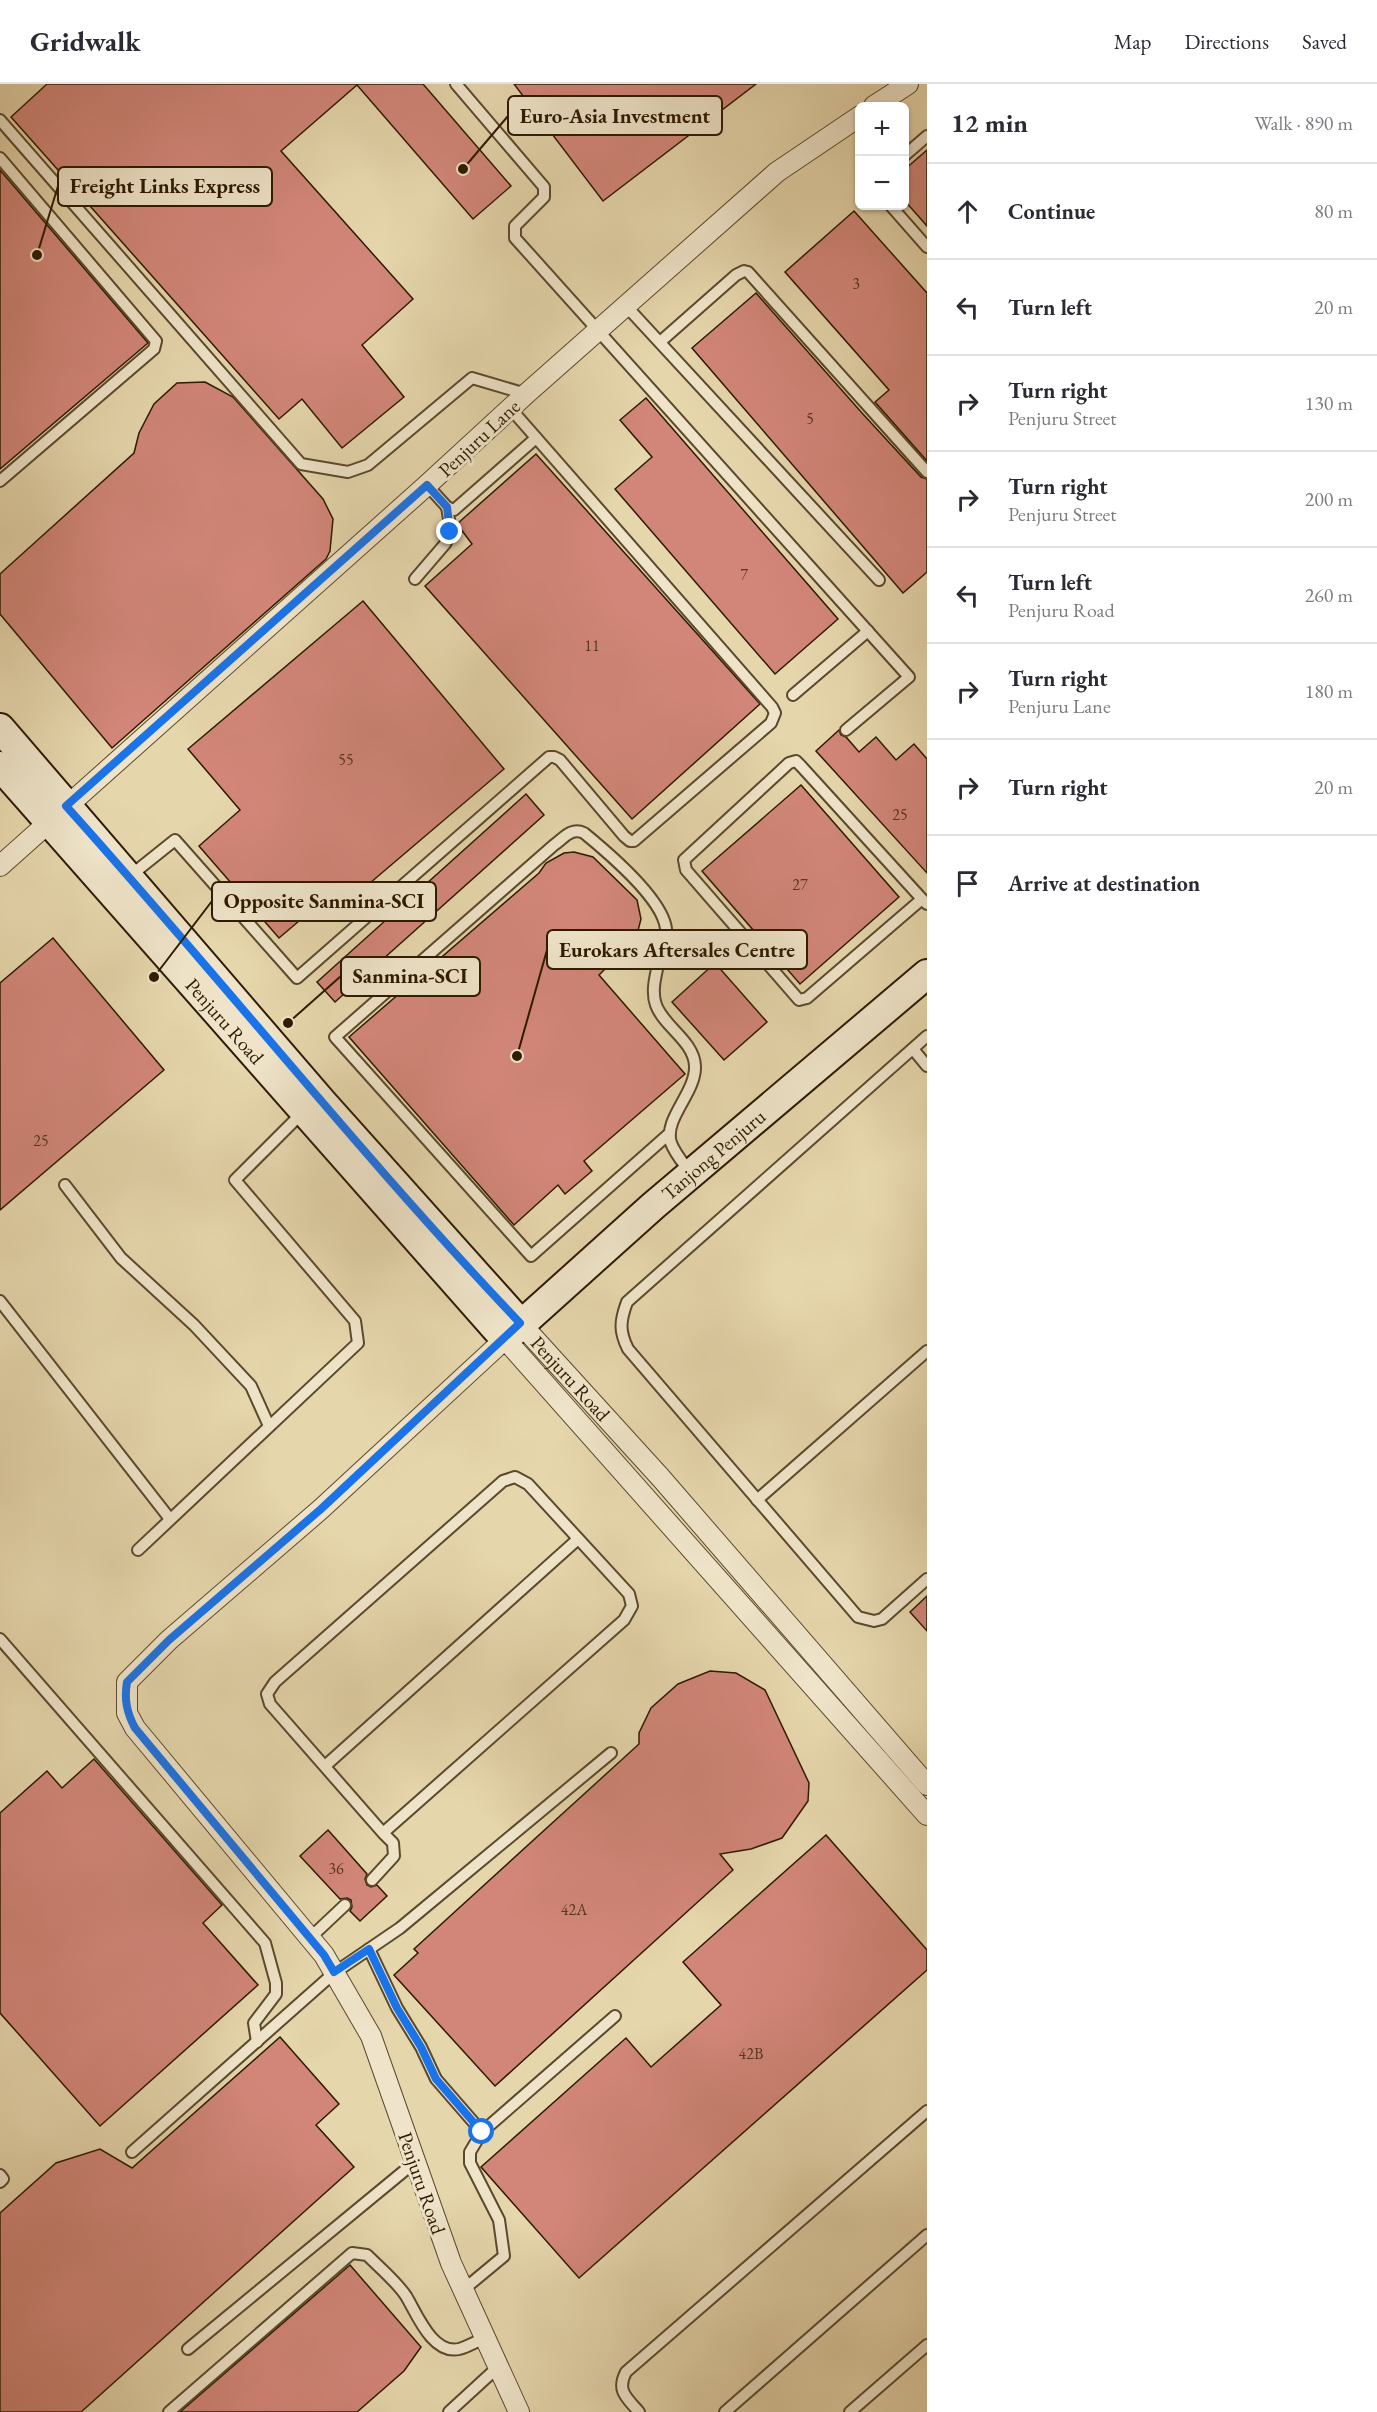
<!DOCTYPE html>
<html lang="en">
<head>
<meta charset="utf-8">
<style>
  :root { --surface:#fff; --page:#f7f7f7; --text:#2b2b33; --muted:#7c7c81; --line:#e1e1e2 }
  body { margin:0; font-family:"EB Garamond",serif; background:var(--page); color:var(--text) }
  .controls { position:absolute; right:18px; top:18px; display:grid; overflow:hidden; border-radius:9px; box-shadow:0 2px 4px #0004 }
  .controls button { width:54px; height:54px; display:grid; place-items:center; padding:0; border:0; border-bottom:2px solid var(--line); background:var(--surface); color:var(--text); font:30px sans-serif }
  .stop { position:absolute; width:18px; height:18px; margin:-14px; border:4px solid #1a73e8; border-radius:50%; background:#fff }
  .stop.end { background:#1a73e8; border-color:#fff; box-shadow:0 2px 6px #0008 }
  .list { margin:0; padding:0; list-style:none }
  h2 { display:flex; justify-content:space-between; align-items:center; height:78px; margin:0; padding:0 24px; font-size:26px }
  h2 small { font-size:20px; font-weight:400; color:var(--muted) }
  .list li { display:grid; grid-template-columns:39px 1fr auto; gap:18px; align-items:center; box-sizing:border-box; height:96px; padding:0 24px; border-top:2px solid var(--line) }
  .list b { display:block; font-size:22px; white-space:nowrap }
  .list p { margin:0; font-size:20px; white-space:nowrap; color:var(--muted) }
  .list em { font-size:20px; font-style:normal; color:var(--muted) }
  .icon { flex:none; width:33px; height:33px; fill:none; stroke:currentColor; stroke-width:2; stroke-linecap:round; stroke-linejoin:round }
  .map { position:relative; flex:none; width:927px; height:2328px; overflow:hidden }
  header { display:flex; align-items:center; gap:36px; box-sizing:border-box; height:84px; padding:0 30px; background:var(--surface); border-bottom:2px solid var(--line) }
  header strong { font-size:28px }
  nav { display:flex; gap:33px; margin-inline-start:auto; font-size:21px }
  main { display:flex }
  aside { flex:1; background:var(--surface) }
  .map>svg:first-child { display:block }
  .building { fill:#d28679; stroke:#2d1a00; stroke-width:1.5 }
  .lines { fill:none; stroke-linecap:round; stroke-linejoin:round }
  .service-casing { stroke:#5b492b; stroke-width:14 }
  .minor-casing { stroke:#5b492b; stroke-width:22 }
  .secondary-casing { stroke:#2d1a00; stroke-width:32 }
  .service { stroke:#efe4c9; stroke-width:10 }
  .minor { stroke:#efe4c9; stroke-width:20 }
  .secondary { stroke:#efe4c9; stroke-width:28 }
  .route { stroke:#1a73e8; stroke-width:8 }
  .labels { text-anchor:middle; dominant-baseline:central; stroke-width:6; stroke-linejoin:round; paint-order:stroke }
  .number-label { font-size:16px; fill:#56351e }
  .street-label { font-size:20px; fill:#2d1a00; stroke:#efe4c9 }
  .leader { fill:none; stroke:#2d1a00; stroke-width:2 }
  .callout-dot { fill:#2d1a00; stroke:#efe4c9; stroke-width:2 }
  .callout { fill:#efe4c9; stroke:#2d1a00; stroke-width:2 }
  .callout-label { font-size:21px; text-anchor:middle; font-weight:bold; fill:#2d1a00 }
</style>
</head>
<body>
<header>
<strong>Gridwalk</strong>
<nav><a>Map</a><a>Directions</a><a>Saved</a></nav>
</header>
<main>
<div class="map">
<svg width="927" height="2328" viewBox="0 0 927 2328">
  <rect width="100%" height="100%" fill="#e6d6ac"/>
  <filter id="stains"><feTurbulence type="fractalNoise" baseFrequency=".00333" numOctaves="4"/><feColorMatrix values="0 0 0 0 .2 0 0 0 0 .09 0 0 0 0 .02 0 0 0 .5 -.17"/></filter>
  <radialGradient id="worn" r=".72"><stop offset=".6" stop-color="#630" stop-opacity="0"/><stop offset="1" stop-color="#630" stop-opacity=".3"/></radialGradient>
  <g class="building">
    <path d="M47 0H423L511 102 473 135 357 1 281 67 413 215 362 261 404 313 342 364 302 315 279 335 11 33Z"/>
    <path d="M514 0H756L603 117Z"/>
    <path d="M927 66V142L904 116V86Z"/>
    <path d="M0 86 148 259 0 385Z"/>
    <path d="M854 127 927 209V377L875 318 889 306 785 188Z"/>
    <path d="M756 209 862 329 921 393 927 395V488L903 509 692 264Z"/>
    <path d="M205 298 233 313 323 415 333 435 330 467 326 475 112 664 0 530V490L134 369 139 349 154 320 177 299Z"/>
    <path d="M646 314 838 535 775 590 615 405 652 373 620 336Z"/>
    <path d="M536 370 760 620 632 735 425 502 472 460 457 440Z"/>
    <path d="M363 517 504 685 330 833 319 820 279 854 199 762 240 726 188 665Z"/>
    <path d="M839 646 841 651 846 653 859 668 876 653 896 676 914 660 927 675V789L816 667Z"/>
    <path d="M801 701 899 813 800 900 702 787Z"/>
    <path d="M526 710 544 731 335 918 317 898Z"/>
    <path d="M574 768 593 773 637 816 641 835 636 854 599 891 685 990 584 1077 592 1087 565 1110 558 1101 514 1141 349 953 539 789 546 779 564 769Z"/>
    <path d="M53 854 164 986 0 1126V899Z"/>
    <path d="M715 879 767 938 724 976 672 918Z"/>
    <path d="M927 1512V1547L910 1528Z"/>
    <path d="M710 1587 736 1589 765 1606 809 1699 808 1717 782 1754 751 1765 720 1770 733 1786 495 2002 394 1891 418 1869 414 1865 639 1660V1649L651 1624 678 1600Z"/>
    <path d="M94 1675 222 1821 203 1839 258 1901 100 2042 0 1929V1729L47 1687 62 1704Z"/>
    <path d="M328 1746 367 1790 365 1795 367 1801 371 1803 377 1801 387 1812 360 1837 350 1827 352 1823 351 1816 347 1814 340 1815 300 1772Z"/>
    <path d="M826 1751 927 1866V1886L579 2194 481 2083 626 1954 651 1983 721 1921 683 1878Z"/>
    <path d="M280 1953 339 2020 316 2041 354 2083 81 2328H0V2129L56 2079 100 2065 132 2084Z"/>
    <path d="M350 2181 421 2263 404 2287 357 2328H180Z"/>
  </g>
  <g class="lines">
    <g class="service-casing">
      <g id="service">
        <path d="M456 0 544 103V113L515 142V154L909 593 846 646"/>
        <path d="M0 36 301 380 348 388 368 381 472 294 526 310"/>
        <path d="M904 72 927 52"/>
        <path d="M0 74 156 257 154 265 0 397"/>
        <path d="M891 122 927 163"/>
        <path d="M627 223 879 496"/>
        <path d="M660 258 736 191 744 187 748 188 927 388"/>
        <path d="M427 401 447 423 454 426 536 354"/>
        <path d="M415 495 445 460 451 448 447 423"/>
        <path d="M793 611 868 547"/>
        <path d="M130 792 175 756 297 894 549 673H554L560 676 624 752 630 757H634L771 639 775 629 772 623 511 325"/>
        <path d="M922 815 807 914 799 916 686 786 684 776 789 679 796 677 801 682 922 815 927 820"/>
        <path d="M927 952 627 1218C620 1237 619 1247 628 1265L858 1533 874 1537 882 1535 927 1495"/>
        <path d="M913 965 927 982"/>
        <path d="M670 1049 531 1172 335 953 554 761C564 754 571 743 584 749 606 767 663 815 666 845 666 852 663 861 661 867 658 884 650 905 656 921 664 943 694 957 695 982 696 1009 663 1035 671 1059 675 1070 685 1081 691 1090"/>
        <path d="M65 1101 121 1174 194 1241 251 1302 269 1342"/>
        <path d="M0 1217 170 1435"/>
        <path d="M757 1416 927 1267"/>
        <path d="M138 1466 358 1259 355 1237 235 1096 303 1028"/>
        <path d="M0 1555 265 1859 276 1899V1910L254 1939 257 1958"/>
        <path d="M325 1682 578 1455"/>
        <path d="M372 1796 394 1772 393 1759 383 1749 270 1620 267 1610 275 1598 503 1397 515 1393 528 1400 629 1510 632 1522 624 1536 383 1749"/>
        <path d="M310 1854 345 1821"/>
        <path d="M369 1865 397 1924 421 1963 436 1995 482 2048"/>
        <path d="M132 2068 334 1889 400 1844 611 1669"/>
        <path d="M0 2091 3 2095 0 2098"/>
        <path d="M463 2206 504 2172 499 2136 470 2079V2068L482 2048 615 1932"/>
        <path d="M188 2265 415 2078"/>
        <path d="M169 2328 352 2169 367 2171C380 2184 396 2197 406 2212 416 2228 432 2271 459 2265 467 2263 477 2257 485 2254"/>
        <path d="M449 2328 498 2283"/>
        <path d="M639 2328C627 2314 616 2307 626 2288L927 2027"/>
        <path d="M725 2328 927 2151"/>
        <path d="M850 2328 927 2261"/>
      </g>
    </g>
    <g class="minor-casing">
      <g id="minor">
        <path d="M874 22 908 0"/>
        <path d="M0 782 427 401 526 310 777 88 860 32"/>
        <path id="s1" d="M520 1239 661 1394 927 1701"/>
        <path d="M519 2328 451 2179 371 1952 324 1871 135 1644 127 1629V1598L169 1556 321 1425 505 1255 927 1731"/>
      </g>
    </g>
    <g class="secondary-casing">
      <g id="secondary">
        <path d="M0 644 323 1019 520 1239"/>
        <path id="s2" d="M0 682 505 1255 653 1122 927 890"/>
      </g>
    </g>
    <use href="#service" class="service"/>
    <use href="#minor" class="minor"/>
    <use href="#secondary" class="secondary"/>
  </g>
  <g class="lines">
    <path class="route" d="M450 448 447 423 427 401 66 722C220 893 362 1073 520 1239L321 1425 169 1556 127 1598C124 1616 127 1629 135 1644L324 1871 334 1888 369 1865 397 1924 421 1963 436 1995 482 2048"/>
  </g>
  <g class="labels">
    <g class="number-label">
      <text x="856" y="199">3</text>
      <text x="810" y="334">5</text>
      <text x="744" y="490">7</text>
      <text x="592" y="561">11</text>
      <text x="346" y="675">55</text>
      <text x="900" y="730">25</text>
      <text x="800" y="800">27</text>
      <text x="41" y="1056">25</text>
      <text x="336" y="1784">36</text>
      <text x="574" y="1825">42A</text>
      <text x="751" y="1969">42B</text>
    </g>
    <g class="street-label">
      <text transform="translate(479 354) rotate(-43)">Penjuru Lane</text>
      <text stroke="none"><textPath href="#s2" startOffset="340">Penjuru Road</textPath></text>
      <text stroke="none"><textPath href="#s2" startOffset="1042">Tanjong Penjuru</textPath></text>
      <text stroke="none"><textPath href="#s1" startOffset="75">Penjuru Road</textPath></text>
      <text transform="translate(422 2099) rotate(71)">Penjuru Road</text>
    </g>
  </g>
  <path class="leader" d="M463 85L508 32M37 171L58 102M154 893L212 817M517 972L547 866M288 939L341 892"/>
  <g class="callout-dot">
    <circle cx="463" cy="85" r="6"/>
    <circle cx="37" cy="171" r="6"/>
    <circle cx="154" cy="893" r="6"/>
    <circle cx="517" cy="972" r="6"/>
    <circle cx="288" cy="939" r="6"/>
  </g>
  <g class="callout">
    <rect x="508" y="12" width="214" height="39" rx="6"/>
    <rect x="58" y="83" width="214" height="39" rx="6"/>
    <rect x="212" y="798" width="224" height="39" rx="6"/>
    <rect x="547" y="846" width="260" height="39" rx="6"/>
    <rect x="341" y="873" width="139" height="39" rx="6"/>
  </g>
  <g class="callout-label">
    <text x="615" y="39">Euro-Asia Investment</text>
    <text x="165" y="109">Freight Links Express</text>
    <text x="324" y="824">Opposite Sanmina-SCI</text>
    <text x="677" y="873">Eurokars Aftersales Centre</text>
    <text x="410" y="899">Sanmina-SCI</text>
  </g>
  <rect width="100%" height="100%" filter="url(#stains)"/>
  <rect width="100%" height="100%" fill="url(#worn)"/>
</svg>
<div class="controls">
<button>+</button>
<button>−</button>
</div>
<div class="stop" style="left:482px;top:2048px"></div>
<div class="stop end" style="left:450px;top:448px"></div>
</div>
<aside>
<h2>12 min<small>Walk · 890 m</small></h2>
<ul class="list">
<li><svg class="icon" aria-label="ahead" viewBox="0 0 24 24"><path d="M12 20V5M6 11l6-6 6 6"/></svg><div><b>Continue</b></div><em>80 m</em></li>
<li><svg class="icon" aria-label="left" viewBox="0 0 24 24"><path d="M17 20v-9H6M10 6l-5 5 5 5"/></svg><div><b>Turn left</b></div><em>20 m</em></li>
<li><svg class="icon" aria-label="right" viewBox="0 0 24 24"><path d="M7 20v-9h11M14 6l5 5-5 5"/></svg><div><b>Turn right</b><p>Penjuru Street</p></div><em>130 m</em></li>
<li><svg class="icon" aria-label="right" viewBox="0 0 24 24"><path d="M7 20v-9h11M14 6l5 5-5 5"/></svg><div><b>Turn right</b><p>Penjuru Street</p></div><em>200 m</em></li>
<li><svg class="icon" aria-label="left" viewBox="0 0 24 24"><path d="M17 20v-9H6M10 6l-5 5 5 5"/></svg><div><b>Turn left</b><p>Penjuru Road</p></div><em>260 m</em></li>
<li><svg class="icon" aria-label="right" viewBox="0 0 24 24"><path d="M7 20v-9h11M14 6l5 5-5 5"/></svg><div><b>Turn right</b><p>Penjuru Lane</p></div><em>180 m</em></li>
<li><svg class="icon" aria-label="right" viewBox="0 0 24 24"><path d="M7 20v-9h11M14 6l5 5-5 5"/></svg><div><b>Turn right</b></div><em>20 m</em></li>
<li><svg class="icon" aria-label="arrive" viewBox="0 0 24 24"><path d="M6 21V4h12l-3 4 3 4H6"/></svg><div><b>Arrive at destination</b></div></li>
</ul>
</aside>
</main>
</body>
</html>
